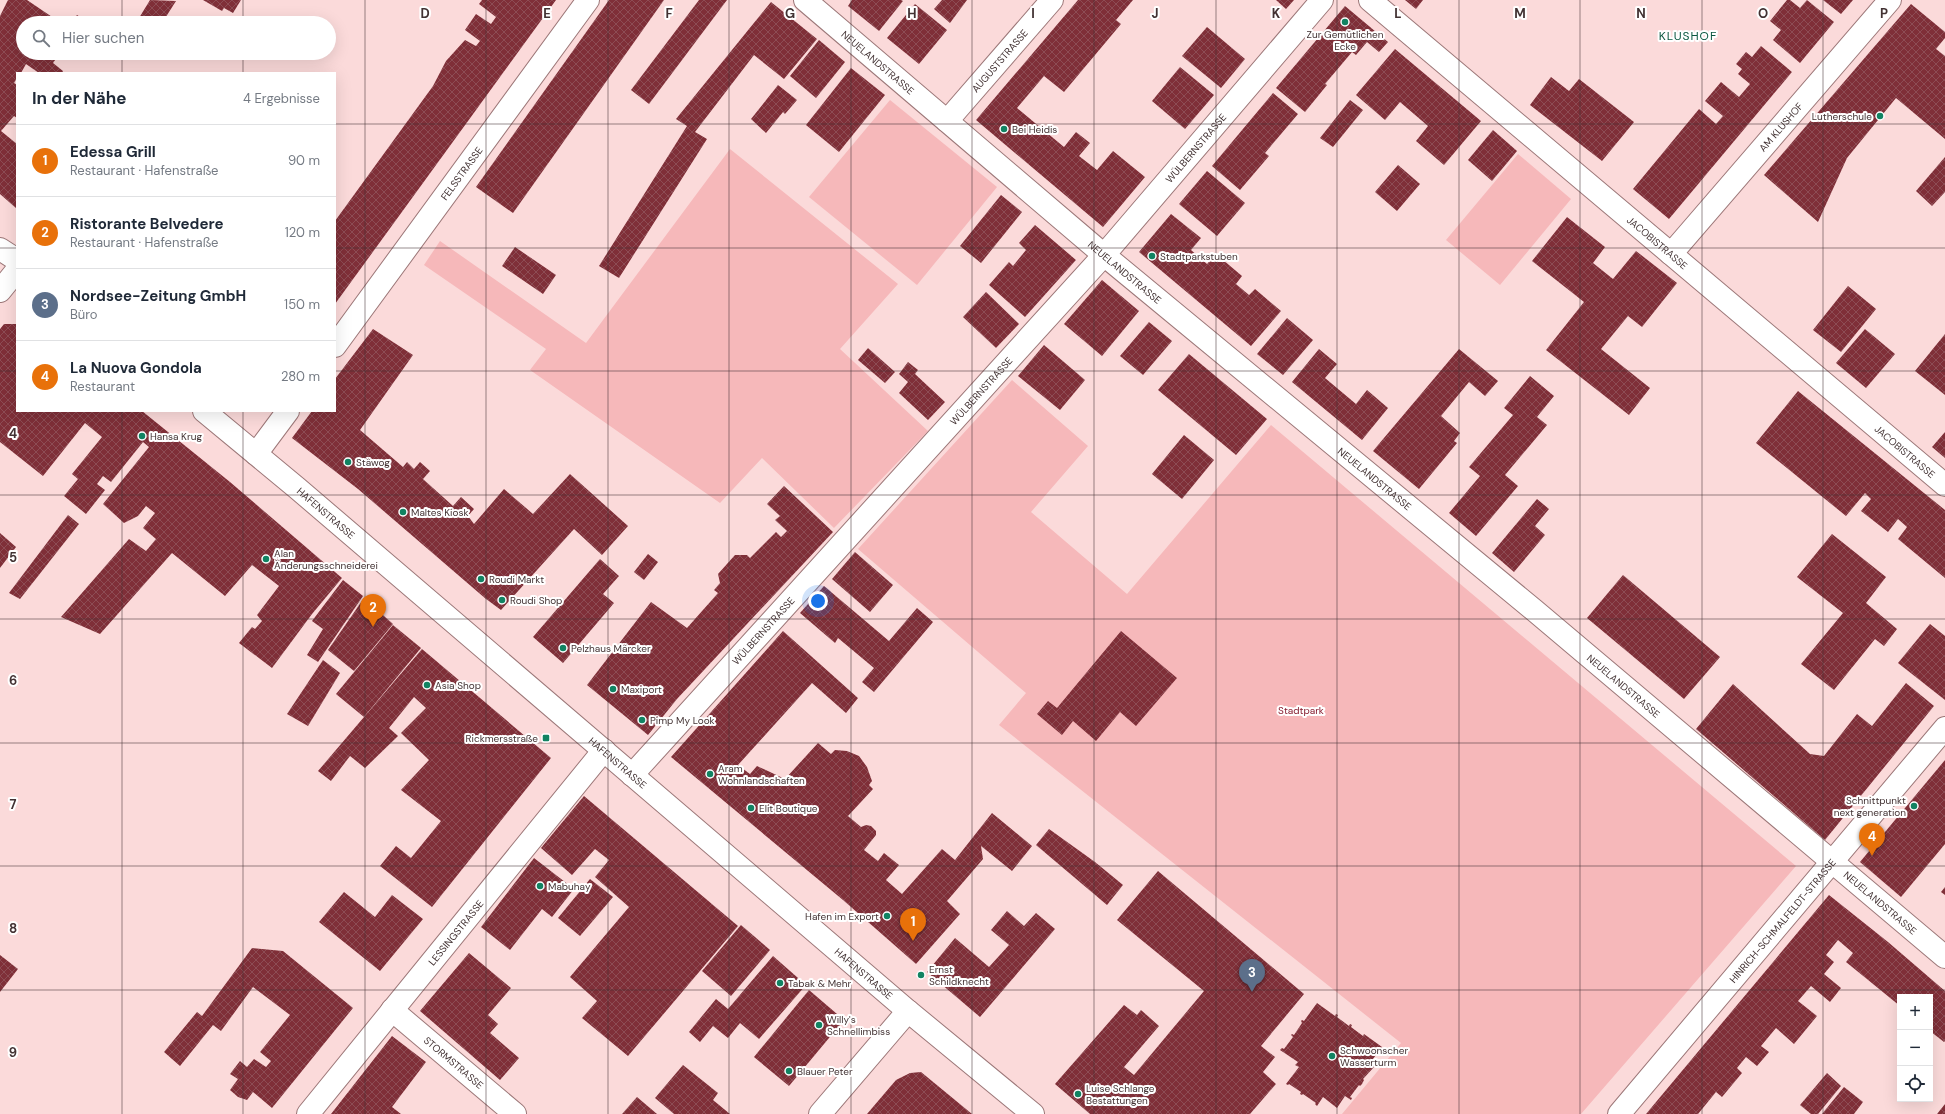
<!DOCTYPE html>
<html lang="de">
<head>
<meta charset="utf-8">
<style>
  :root { --surface:#fff; --page:#f2f2f3; --text:#1f2937; --muted:#747a83; --line:#e0e1e3; --accent:#0b8043 }
  body { margin:0; font-family:"DM Sans",sans-serif; background:var(--page); color:var(--text) }
  .controls { position:absolute; right:12px; bottom:12px; display:grid; overflow:hidden; border-radius:0px; box-shadow:0 4px 16px #0002 }
  .controls button { width:36px; height:36px; display:grid; place-items:center; padding:0; border:0; border-bottom:1px solid var(--line); background:var(--surface); color:var(--text); font:20px sans-serif }
  .you { position:absolute; left:818px; top:601px; width:14px; height:14px; margin:-10px; border:3px solid #fff; border-radius:50%; background:#1a73e8; box-shadow:0 0 0 6px #1a73e833 }
  .badge { display:grid; place-items:center; width:26px; height:26px; border-radius:50%; background:var(--accent); color:#fff; font-size:13px; font-weight:700 }
  .pin { position:absolute; translate:-50% -33px; filter:drop-shadow(0 1px 2px #0008) }
  .pin::after { content:''; position:absolute; top:21px; width:14px; height:12px; background:inherit; clip-path:polygon(0 0,100% 0,50% 100%) }
  .list { margin:0; padding:0; list-style:none }
  h2 { display:flex; justify-content:space-between; align-items:center; height:52px; margin:0; padding:0 16px; font-size:17px }
  h2 small { font-size:13px; font-weight:400; color:var(--muted) }
  .list li { display:grid; grid-template-columns:26px 1fr auto; gap:12px; align-items:center; box-sizing:border-box; height:72px; padding:0 16px; border-top:1px solid var(--line) }
  .list b { display:block; font-size:15px; white-space:nowrap }
  .list p { margin:0; font-size:13px; white-space:nowrap; color:var(--muted) }
  .list em { font-size:13px; font-style:normal; color:var(--muted) }
  .icon { flex:none; width:22px; height:22px; fill:none; stroke:currentColor; stroke-width:2; stroke-linecap:round; stroke-linejoin:round }
  .map { position:relative; flex:none; width:1945px; height:1114px; overflow:hidden }
  .search { position:absolute; background:var(--surface); box-shadow:0 4px 16px #0002; left:16px; top:16px; width:320px; height:44px; display:flex; align-items:center; gap:10px; box-sizing:border-box; padding:0 14px; border-radius:22px; color:var(--muted); font-size:15px }
  .panel { position:absolute; background:var(--surface); box-shadow:0 4px 16px #0002; left:16px; top:72px; width:320px; height:340px; border-radius:0px }
  .map>svg:first-child { display:block }
  .park { fill:#f6b8ba }
  .building { fill:url(#building-cross-hatch) }
  .lines { fill:none; stroke-linecap:round; stroke-linejoin:round }
  .minor-casing { stroke:#9c7778; stroke-width:24 }
  .major-casing { stroke:#9c7778; stroke-width:24 }
  .minor { stroke:#fff; stroke-width:22 }
  .major { stroke:#fff; stroke-width:22 }
  .grid { fill:none; stroke:#423233; stroke-width:1; stroke-opacity:0.55 }
  .poi-dot { fill:#118362; stroke:#fff; stroke-width:1.5 }
  .labels { text-anchor:middle; dominant-baseline:central; stroke-width:4; stroke-linejoin:round; paint-order:stroke }
  .poi-label { font-size:10px; fill:#423233; stroke:#fff; text-anchor:start }
  .street-label { font-size:10px; fill:#423233; stroke:#fff }
  .park-label { font-size:10px; fill:#861b2e; stroke:#fff }
  .quarter-label { font-size:12px; letter-spacing:1px; fill:#0b5740; stroke:#fff }
  .grid-label { font-size:13px; text-anchor:middle; font-weight:bold; fill:#423233; stroke:#fff; stroke-width:4; stroke-linejoin:round; paint-order:stroke }
</style>
</head>
<body>
<div class="map">
<svg width="1945" height="1114" viewBox="0 0 1945 1114">
  <defs>
    <pattern id="building-cross-hatch" width="8" height="8" patternUnits="userSpaceOnUse"><rect width="8" height="8" fill="#7f2f38"/><path d="M0 0l8 8M0 8l8-8" fill="none" stroke="#8d4c54"/></pattern>
  </defs>
  <rect width="100%" height="100%" fill="#fbdada"/>
  <g class="park">
    <path d="M890 100 997 187 917 285 809 197Z"/>
    <path d="M730 149 898 284 840 349 928 431 834 528 762 458 720 503 530 370 546 349 424 265 440 241 586 343Z"/>
    <path d="M1518 154 1571 199 1500 285 1446 240Z"/>
    <path d="M1012 380 1088 446 1031 512 1127 594 1271 425 1796 866 1581 1114H1342L1401 1043 999 725 1026 693 858 549Z"/>
  </g>
  <g class="building">
    <path d="M8 0H27L61 23H23V53H60L53 63 63 71 62 73H39L26 64 21 73H17V78L14 83 17 85V118L14 116 1 131 17 144V209L0 194V16Z"/>
    <path d="M150 0 176 1 162 23H136Z"/>
    <path d="M203 0H241L233 13 224 8 222 11Z"/>
    <path d="M482 0H556L335 304V221L433 86 446 61 465 40 476 46 480 41 465 30 476 14 491 24 496 17 479 4Z"/>
    <path d="M609 0H664L513 213 476 187Z"/>
    <path d="M699 0H727L649 104 631 90Z"/>
    <path d="M852 0H901L903 1 879 31 848 6Z"/>
    <path d="M942 0H967L950 23 934 9Z"/>
    <path d="M1078 0H1133L1116 20 1121 24 1064 92 1044 76 1017 108 1064 147 1076 132 1090 143 1079 156 1097 170 1113 151 1145 177 1103 227 976 120Z"/>
    <path d="M1276 0H1294L1286 9Z"/>
    <path d="M1405 0H1423L1416 9Z"/>
    <path d="M1787 0H1790L1800 8 1807 0 1834 22 1800 63 1773 40 1781 30 1770 21Z"/>
    <path d="M1823 0H1853L1841 14Z"/>
    <path d="M771 2 817 39 784 79 754 55 695 132 707 139 619 278 599 266 687 126 676 119Z"/>
    <path d="M915 4 947 30 919 64 887 38Z"/>
    <path d="M1911 4 1945 32V38L1936 49 1945 56V139L1896 98 1847 158 1818 222 1764 175Z"/>
    <path d="M1345 6 1388 42 1379 52 1367 42 1356 55 1352 52 1325 84 1327 85 1305 112 1276 88Z"/>
    <path d="M77 15 89 23H71Z"/>
    <path d="M1207 27 1245 59 1221 88 1182 56Z"/>
    <path d="M819 40 845 62 816 98 790 76Z"/>
    <path d="M1761 46 1792 72 1669 219 1633 189 1699 109 1716 124 1723 116 1705 101 1721 82 1739 97 1750 84 1738 74 1742 69 1736 64 1746 52 1752 57Z"/>
    <path d="M1395 49 1481 121 1444 165 1416 141 1428 126 1400 102 1385 120 1356 95Z"/>
    <path d="M131 53H144L140 59Z"/>
    <path d="M1180 67 1214 95 1185 129 1152 101Z"/>
    <path d="M851 68 885 95 839 152 806 125Z"/>
    <path d="M1551 77 1569 91 1579 79 1634 122 1602 161 1530 105Z"/>
    <path d="M778 85 797 100 785 114 783 112 766 133 751 119Z"/>
    <path d="M1273 93 1298 114 1265 153 1269 156 1240 190 1212 166Z"/>
    <path d="M1350 100 1363 110 1333 147 1320 138Z"/>
    <path d="M1493 130 1517 151 1492 181 1468 160Z"/>
    <path d="M1945 157V192L1932 206 1916 191Z"/>
    <path d="M1398 165 1420 184 1397 211 1375 192Z"/>
    <path d="M1207 171 1245 203 1217 236 1179 204Z"/>
    <path d="M1001 195 1022 212 981 263 960 246Z"/>
    <path d="M1171 214 1201 238 1191 250 1207 264 1216 254 1242 276 1236 284 1249 295 1255 289 1281 311 1251 346 1139 252Z"/>
    <path d="M1567 217 1605 247 1593 263 1613 279 1636 251 1677 283 1642 327 1628 316 1601 349 1650 388 1629 415 1546 350 1584 302 1532 261Z"/>
    <path d="M1035 225 1076 260 1025 317 989 285 1009 262 1013 266 1026 250 1019 243Z"/>
    <path d="M515 247 556 275 543 294 502 266Z"/>
    <path d="M1102 280 1139 311 1102 356 1064 324Z"/>
    <path d="M1848 286 1876 309 1841 352 1813 330Z"/>
    <path d="M986 292 1019 324 996 348 963 317Z"/>
    <path d="M1287 318 1313 340 1283 375 1257 354Z"/>
    <path d="M1149 322 1172 341 1143 375 1120 356Z"/>
    <path d="M4 324H17V411H142L230 482 342 578 312 614 272 668 239 643 252 627 255 629 262 621 257 615 279 586 252 565 225 596 172 553 100 634 61 617 129 539 146 551 156 539 143 528 155 513 146 506 138 516 124 523 103 504 149 447 143 442 111 482 103 476 97 484 105 490 86 514 64 496 78 479 72 474 102 437 85 423 43 476 0 442V329Z"/>
    <path d="M373 329 413 355 360 430 403 467 407 462 414 469 420 462 430 471 423 479 453 506 461 497 474 509 468 516 474 524 504 489 533 514 570 474 628 526 602 555 574 529 501 610 486 599 358 489 292 438 312 411H335V379Z"/>
    <path d="M1865 329 1895 354 1866 388 1836 363Z"/>
    <path d="M1945 334V395L1915 371Z"/>
    <path d="M1044 345 1085 380 1060 410 1018 376Z"/>
    <path d="M868 348 895 372 885 383 858 360Z"/>
    <path d="M1319 349 1337 364 1325 378 1356 404 1367 390 1388 408 1362 440 1292 382Z"/>
    <path d="M1459 349 1498 381 1485 396 1469 382 1441 416 1460 433 1454 441 1457 443 1419 489 1373 451Z"/>
    <path d="M1189 354 1267 419 1236 455 1158 390Z"/>
    <path d="M908 362 918 370 915 374 945 402 928 420 899 393 908 382 899 374Z"/>
    <path d="M1530 376 1554 396 1537 417 1547 425 1505 475 1518 486 1476 536 1449 513 1480 476 1469 467 1513 415 1504 408Z"/>
    <path d="M1798 391 1945 510V578L1898 539 1907 527 1898 519 1888 532 1861 511 1871 499 1865 493 1846 516 1756 443Z"/>
    <path d="M1945 432V458L1932 447Z"/>
    <path d="M1184 435 1214 460 1182 499 1152 474Z"/>
    <path d="M784 486 833 532 677 699 648 735 587 685 651 602 687 628 718 593 714 590 720 583 718 574 735 555H747L750 558 776 532 781 537 787 531 775 520 780 516 767 504Z"/>
    <path d="M1537 499 1549 509 1535 526 1545 535 1514 572 1492 553Z"/>
    <path d="M68 515 79 524 20 599 9 593Z"/>
    <path d="M0 533 16 547 0 568Z"/>
    <path d="M1832 534 1886 577 1866 603 1897 629 1884 646 1875 639 1834 690 1801 664 1843 613 1797 577Z"/>
    <path d="M855 552 893 585 870 612 832 579Z"/>
    <path d="M648 554 658 562 644 580 634 572Z"/>
    <path d="M600 559 619 576 603 594 614 603 563 663 533 637Z"/>
    <path d="M1623 575 1720 657 1684 699 1587 618Z"/>
    <path d="M343 580 363 596 318 662 307 655 323 629 312 621Z"/>
    <path d="M824 586 889 641 917 608 933 622 874 692 862 682 874 668 838 638 835 643 800 613Z"/>
    <path d="M364 598 393 624 354 671 328 650Z"/>
    <path d="M1930 624 1945 636V700L1898 663Z"/>
    <path d="M393 625 421 648 364 717 336 694Z"/>
    <path d="M783 631 858 698 846 713 812 683 738 765 750 774 757 766 785 779 818 743 831 754 835 750 847 751 859 756 867 767 872 781 869 785 873 789 848 816 861 827 866 825 871 826 876 831V835L864 850 878 861 884 853 899 865 886 880 902 894 942 849 955 860 992 813 1032 846 1012 871 981 846 983 859 947 901 960 914 916 964 843 900 671 757Z"/>
    <path d="M1121 631 1177 678 1136 726 1120 712 1096 741 1073 721 1062 735 1037 714 1048 701 1057 708Z"/>
    <path d="M422 649 551 758 432 907 380 866 396 846 411 858 441 821 401 790 429 760 401 733 426 708 414 697 389 728 398 736 365 768 350 756 331 781 318 771Z"/>
    <path d="M323 660 340 673 308 726 287 714Z"/>
    <path d="M1906 683 1934 706 1825 840 1696 729 1733 684 1810 754 1824 756 1857 714 1872 726Z"/>
    <path d="M1945 760V844L1901 897 1860 862Z"/>
    <path d="M584 796 738 926 628 1056 582 1018 597 1001 570 977 629 907 595 877 609 860 595 849 572 875 541 848Z"/>
    <path d="M1049 829 1095 862 1123 885 1107 905 1036 845Z"/>
    <path d="M534 858 574 889 552 917 542 909 510 950 481 927Z"/>
    <path d="M1158 871 1304 994 1261 1046 1275 1057 1263 1072 1276 1084 1250 1114H1090L1055 1084 1124 1005 1137 1015 1141 1010 1159 1026 1124 1067 1134 1075 1204 991 1117 920Z"/>
    <path d="M590 879 613 897 580 936 558 918Z"/>
    <path d="M1945 887V895L1941 892Z"/>
    <path d="M344 892 375 917 392 895 423 919 380 971 319 922Z"/>
    <path d="M1829 895 1888 942 1945 991V1041L1944 1042 1930 1031V997H1900V1006L1846 962 1853 953 1838 940 1826 955 1834 962 1824 974 1841 988 1830 1002 1811 986 1798 1001 1817 1016 1794 1044 1776 1028 1761 1046 1769 1052 1757 1066 1746 1057 1737 1068 1742 1073 1722 1097 1716 1092 1698 1114H1646Z"/>
    <path d="M1007 911 1024 926 1036 913 1055 929 980 1017 927 972 955 938 989 967 1009 945 991 930Z"/>
    <path d="M741 925 770 950 731 996 702 971Z"/>
    <path d="M252 948 283 951 353 1008 272 1108 253 1092 247 1100 238 1097 230 1090 238 1079 230 1074 240 1061 247 1067 254 1059 266 1067 271 1061 260 1052 290 1015 253 987 221 1031 213 1025 180 1066 164 1052 197 1012 202 1016Z"/>
    <path d="M469 953 511 988 488 1015 498 1024 490 1033 519 1058 500 1080 420 1011Z"/>
    <path d="M0 955 18 969 0 992Z"/>
    <path d="M773 956 806 985 759 1039 740 1023 728 1038 713 1026 700 1042 689 1032 716 999 728 1009Z"/>
    <path d="M809 990 844 1020 789 1086 754 1057Z"/>
    <path d="M1317 1003 1335 1016 1336 1014 1338 1015 1337 1017 1349 1026 1350 1024 1352 1025 1351 1027 1363 1036 1364 1034 1382 1047 1370 1063 1375 1066 1363 1079 1364 1080 1362 1084 1360 1086 1359 1085 1350 1097 1352 1098 1351 1100 1345 1096 1337 1108 1323 1097 1317 1106 1315 1104 1316 1103 1303 1094 1302 1095 1300 1094 1301 1092 1289 1084 1288 1085 1286 1084 1299 1067 1295 1065 1298 1062 1280 1050 1282 1048 1284 1049 1293 1037 1291 1035 1292 1034 1294 1035 1302 1023 1301 1021 1302 1020 1304 1021Z"/>
    <path d="M392 1036 426 1062 392 1107 401 1114H331Z"/>
    <path d="M683 1065 718 1093 713 1100 730 1114H674L655 1098Z"/>
    <path d="M921 1072 972 1114H867L896 1080 910 1073Z"/>
    <path d="M1827 1073 1841 1086 1818 1114H1811L1800 1105Z"/>
    <path d="M1844 1087 1863 1102 1854 1114H1822Z"/>
    <path d="M637 1097 657 1114H622Z"/>
    <path d="M1945 1104V1114H1937Z"/>
  </g>
  <g class="lines">
    <g class="minor-casing">
      <g id="minor">
        <path id="s1" d="M805 0 1104 255 1534 610 1945 957"/>
        <path id="s2" d="M1370 0 1945 485"/>
        <path id="s3" d="M947 121 1052 0"/>
        <path d="M0 249 17 260"/>
        <path id="s4" d="M1671 254 1890 0"/>
        <path d="M0 291 17 270"/>
        <path id="s5" d="M335 346 588 0"/>
        <path id="s6" d="M204 411 297 488 908 1011"/>
        <path d="M256 454 288 411"/>
        <path id="s7" d="M632 775 1104 255 1322 0"/>
        <path id="s8" d="M392 1010 515 1114"/>
        <path id="s9" d="M308 1114 604 750"/>
        <path id="s10" d="M1619 1114 1945 728"/>
      </g>
    </g>
    <g class="major-casing">
      <path id="major" d="M820 1114 908 1011 1033 1114"/>
    </g>
    <use href="#minor" class="minor"/>
    <use href="#major" class="major"/>
  </g>
  <path class="grid" d="M122 0V23M243 0V23M365 0V1114M486 0V1114M608 0V1114M729 0V1114M851 0V1114M972 0V1114M1094 0V1114M1216 0V1114M1337 0V1114M1459 0V1114M1580 0V1114M1702 0V1114M1823 0V1114M122 53V73M243 53V73M0 124H17M335 124H1945M0 248H17M335 248H1945M0 371H17M335 371H1945M122 411V1114M243 411V1114M0 495H1945M0 619H1945M0 743H1945M0 866H1945M0 990H1945"/>
  <g class="poi-dot">
    <circle cx="1345" cy="22" r="4"/>
    <circle cx="1880" cy="116" r="4"/>
    <circle cx="1004" cy="129" r="4"/>
    <circle cx="1152" cy="256" r="4"/>
    <circle cx="142" cy="436" r="4"/>
    <circle cx="348" cy="462" r="4"/>
    <circle cx="403" cy="512" r="4"/>
    <circle cx="266" cy="559" r="4"/>
    <circle cx="481" cy="579" r="4"/>
    <circle cx="502" cy="600" r="4"/>
    <circle cx="563" cy="648" r="4"/>
    <circle cx="427" cy="685" r="4"/>
    <circle cx="613" cy="689" r="4"/>
    <circle cx="642" cy="720" r="4"/>
    <rect x="542" y="734" width="8" height="8" rx="2"/>
    <circle cx="710" cy="774" r="4"/>
    <circle cx="1914" cy="806" r="4"/>
    <circle cx="751" cy="808" r="4"/>
    <circle cx="540" cy="886" r="4"/>
    <circle cx="887" cy="916" r="4"/>
    <circle cx="921" cy="975" r="4"/>
    <circle cx="780" cy="983" r="4"/>
    <circle cx="819" cy="1025" r="4"/>
    <circle cx="1332" cy="1056" r="4"/>
    <circle cx="789" cy="1071" r="4"/>
    <circle cx="1078" cy="1094" r="4"/>
  </g>
  <g class="labels">
    <g class="poi-label">
      <text x="1345" y="34" text-anchor="middle">Zur Gemütlichen<tspan x="1345" dy="12">Ecke</tspan></text>
      <text x="1872" y="116" text-anchor="end">Lutherschule</text>
      <text x="1012" y="129">Bei Heidis</text>
      <text x="1160" y="256">Stadtparkstuben</text>
      <text x="150" y="436">Hansa Krug</text>
      <text x="356" y="462">Stäwog</text>
      <text x="411" y="512">Maltes Kiosk</text>
      <text x="274" y="553">Alan<tspan x="274" dy="12">Änderungsschneiderei</tspan></text>
      <text x="489" y="579">Roudi Markt</text>
      <text x="510" y="600">Roudi Shop</text>
      <text x="571" y="648">Pelzhaus Märcker</text>
      <text x="435" y="685">Asia Shop</text>
      <text x="621" y="689">Maxiport</text>
      <text x="650" y="720">Pimp My Look</text>
      <text x="538" y="738" text-anchor="end">Rickmersstraße</text>
      <text x="718" y="768">Aram<tspan x="718" dy="12">Wohnlandschaften</tspan></text>
      <text x="1906" y="800" text-anchor="end">Schnittpunkt<tspan x="1906" dy="12">next generation</tspan></text>
      <text x="759" y="808">Elit Boutique</text>
      <text x="548" y="886">Mabuhay</text>
      <text x="879" y="916" text-anchor="end">Hafen im Export</text>
      <text x="929" y="969">Ernst<tspan x="929" dy="12">Schildknecht</tspan></text>
      <text x="788" y="983">Tabak &amp; Mehr</text>
      <text x="827" y="1019">Willy's<tspan x="827" dy="12">Schnellimbiss</tspan></text>
      <text x="1340" y="1050">Schwoonscher<tspan x="1340" dy="12">Wasserturm</tspan></text>
      <text x="797" y="1071">Blauer Peter</text>
      <text x="1086" y="1088">Luise Schlange<tspan x="1086" dy="12">Bestattungen</tspan></text>
    </g>
    <g class="street-label">
      <text stroke="none"><textPath href="#s3" startOffset="80">AUGUSTSTRASSE</textPath></text>
      <text stroke="none"><textPath href="#s1" startOffset="96">NEUELANDSTRASSE</textPath></text>
      <text stroke="none"><textPath href="#s4" startOffset="168">AM KLUSHOF</textPath></text>
      <text stroke="none"><textPath href="#s7" startOffset="843">WÜLBERNSTRASSE</textPath></text>
      <text stroke="none"><textPath href="#s5" startOffset="214">FELSSTRASSE</textPath></text>
      <text stroke="none"><textPath href="#s2" startOffset="376">JACOBISTRASSE</textPath></text>
      <text stroke="none"><textPath href="#s1" startOffset="420">NEUELANDSTRASSE</textPath></text>
      <text stroke="none"><textPath href="#s7" startOffset="519">WÜLBERNSTRASSE</textPath></text>
      <text stroke="none"><textPath href="#s2" startOffset="700">JACOBISTRASSE</textPath></text>
      <text stroke="none"><textPath href="#s1" startOffset="744">NEUELANDSTRASSE</textPath></text>
      <text stroke="none"><textPath href="#s6" startOffset="159">HAFENSTRASSE</textPath></text>
      <text stroke="none"><textPath href="#s7" startOffset="195">WÜLBERNSTRASSE</textPath></text>
      <text stroke="none"><textPath href="#s1" startOffset="1068">NEUELANDSTRASSE</textPath></text>
      <text stroke="none"><textPath href="#s6" startOffset="543">HAFENSTRASSE</textPath></text>
      <text stroke="none"><textPath href="#s1" startOffset="1404">NEUELANDSTRASSE</textPath></text>
      <text stroke="none"><textPath href="#s10" startOffset="253">HINRICH-SCHMALFELDT-STRASSE</textPath></text>
      <text stroke="none"><textPath href="#s9" startOffset="234">LESSINGSTRASSE</textPath></text>
      <text stroke="none"><textPath href="#s6" startOffset="867">HAFENSTRASSE</textPath></text>
      <text stroke="none"><textPath href="#s8" startOffset="81">STORMSTRASSE</textPath></text>
    </g>
    <g class="park-label">
      <text x="1301" y="710">Stadtpark</text>
    </g>
    <g class="quarter-label">
      <text x="1688" y="36">KLUSHOF</text>
    </g>
  </g>
  <g class="grid-label">
    <text x="425" y="18">D</text>
    <text x="547" y="18">E</text>
    <text x="669" y="18">F</text>
    <text x="790" y="18">G</text>
    <text x="912" y="18">H</text>
    <text x="1033" y="18">I</text>
    <text x="1155" y="18">J</text>
    <text x="1276" y="18">K</text>
    <text x="1398" y="18">L</text>
    <text x="1520" y="18">M</text>
    <text x="1641" y="18">N</text>
    <text x="1763" y="18">O</text>
    <text x="1884" y="18">P</text>
    <text x="13" y="438">4</text>
    <text x="13" y="562">5</text>
    <text x="13" y="685">6</text>
    <text x="13" y="809">7</text>
    <text x="13" y="933">8</text>
    <text x="13" y="1057">9</text>
  </g>
</svg>
<div class="controls">
<button>+</button>
<button>−</button>
<button><svg class="icon" aria-label="locate" viewBox="0 0 24 24"><circle cx="12" cy="12" r="6"/><path d="M12 2v4M12 18v4M2 12h4M18 12h4"/></svg></button>
</div>
<div class="you"></div>
<div class="pin badge" style="left:913px;top:941px;background:#e8710a">1</div>
<div class="pin badge" style="left:373px;top:627px;background:#e8710a">2</div>
<div class="pin badge" style="left:1252px;top:992px;background:#5c6f8a">3</div>
<div class="pin badge" style="left:1872px;top:856px;background:#e8710a">4</div>
<div class="search"><svg class="icon" aria-label="search" viewBox="0 0 24 24"><circle cx="10" cy="10" r="6"/><path d="M15 15l6 6"/></svg>Hier suchen</div>
<section class="panel">
<h2>In der Nähe<small>4 Ergebnisse</small></h2>
<ul class="list">
<li><span class="badge" style="background:#e8710a">1</span><div><b>Edessa Grill</b><p>Restaurant · Hafenstraße</p></div><em>90 m</em></li>
<li><span class="badge" style="background:#e8710a">2</span><div><b>Ristorante Belvedere</b><p>Restaurant · Hafenstraße</p></div><em>120 m</em></li>
<li><span class="badge" style="background:#5c6f8a">3</span><div><b>Nordsee-Zeitung GmbH</b><p>Büro</p></div><em>150 m</em></li>
<li><span class="badge" style="background:#e8710a">4</span><div><b>La Nuova Gondola</b><p>Restaurant</p></div><em>280 m</em></li>
</ul>
</section>
</div>
</body>
</html>
